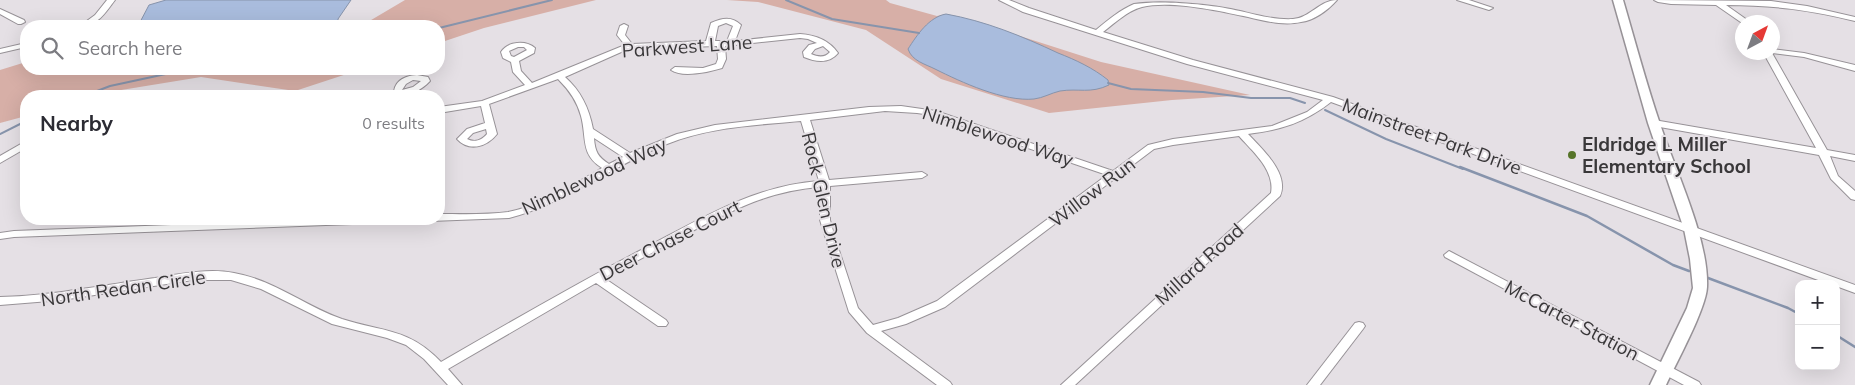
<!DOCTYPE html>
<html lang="en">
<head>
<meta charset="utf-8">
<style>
  :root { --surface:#fff; --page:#f2f2f3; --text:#2b2b33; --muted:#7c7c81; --line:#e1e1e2 }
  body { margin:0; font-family:Mulish,sans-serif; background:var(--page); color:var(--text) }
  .controls { position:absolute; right:15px; bottom:15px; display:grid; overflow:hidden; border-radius:10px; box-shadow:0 5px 20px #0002 }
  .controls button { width:45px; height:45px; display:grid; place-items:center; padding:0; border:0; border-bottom:1px solid var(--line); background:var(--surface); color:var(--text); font:25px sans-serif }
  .compass { position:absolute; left:1735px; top:15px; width:45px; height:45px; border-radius:50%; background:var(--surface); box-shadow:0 5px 20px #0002; rotate:41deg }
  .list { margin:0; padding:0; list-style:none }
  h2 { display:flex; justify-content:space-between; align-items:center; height:65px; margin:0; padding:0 20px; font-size:21px }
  h2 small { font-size:16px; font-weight:400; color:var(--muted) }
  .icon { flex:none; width:28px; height:28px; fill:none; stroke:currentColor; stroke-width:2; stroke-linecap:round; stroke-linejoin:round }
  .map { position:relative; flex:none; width:1855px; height:385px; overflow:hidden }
  .search { position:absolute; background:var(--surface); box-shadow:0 5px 20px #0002; left:20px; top:20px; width:425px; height:55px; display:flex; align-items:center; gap:12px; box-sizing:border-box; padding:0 18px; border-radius:20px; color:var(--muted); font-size:19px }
  .panel { position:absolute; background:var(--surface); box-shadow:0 5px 20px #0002; left:20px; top:90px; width:425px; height:135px; border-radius:20px }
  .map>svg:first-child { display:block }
  .green { fill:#d7afa7 }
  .water { fill:#a9bcdd; stroke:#8794ac }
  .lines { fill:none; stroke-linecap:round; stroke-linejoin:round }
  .stream-far1 { stroke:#8794ac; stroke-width:2 }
  .stream { stroke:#8794ac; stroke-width:2.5 }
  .minor-casing { stroke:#979297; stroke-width:2 }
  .tertiary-casing { stroke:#979297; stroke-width:3 }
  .minor { fill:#fff; fill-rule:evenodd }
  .tertiary { fill:#fff; fill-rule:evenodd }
  .poi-dot { fill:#567429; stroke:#e5e0e5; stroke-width:2 }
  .labels { text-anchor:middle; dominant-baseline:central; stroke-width:4; stroke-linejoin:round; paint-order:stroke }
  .street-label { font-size:19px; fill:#393739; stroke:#e5e0e5 }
  .poi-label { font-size:19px; font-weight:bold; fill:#393739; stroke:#e5e0e5; text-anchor:start }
</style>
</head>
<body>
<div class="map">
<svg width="1855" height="385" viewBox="0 0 1855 385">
  <rect width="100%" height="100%" fill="#e5e0e5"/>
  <g class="green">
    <path d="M405 0H596L484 28 439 43V26H361Z"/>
    <path d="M727 0H886L890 3 937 16 946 14 960 17 1101 62 1250 95 1172 100 1049 113 941 79 866 30 758 2Z"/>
    <path d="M26 62V69H362L295 91 201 77 109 92 94 96H26V116L0 123V70Z"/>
  </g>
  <g class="water">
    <path d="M166 0H351L338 19V26H138L149 5Z"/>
    <path d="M946 14C985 21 1022 36 1058 53 1076 60 1093 68 1108 80L1109 85C1090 94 1079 88 1060 91 1051 93 1043 98 1034 99 1004 102 961 82 935 69 925 64 912 61 908 49 917 35 929 17 946 14Z"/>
  </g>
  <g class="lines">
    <g class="stream-far1">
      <path d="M786 0 832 19 919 33"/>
      <path d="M439 28 552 0"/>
      <path d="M1108 83 1131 89 1203 92 1251 98H1290L1305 103"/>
      <path d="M84 96 110 86 189 69"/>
      <path d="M1325 110 1386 139 1463 169"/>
      <path d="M0 134 26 121"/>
    </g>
    <g class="stream">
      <path d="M1460 167 1587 216 1673 265 1689 271"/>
      <path d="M1708 278 1788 308 1799 314"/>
      <path d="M1836 335 1855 347"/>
    </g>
    <g class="minor-casing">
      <g id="minor">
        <path d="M107 0H115C105 13 98 26 80 26L95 15Z"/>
        <path d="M999 0H1009L1029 8 1096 30C1108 20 1120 10 1134 4 1161 0 1212 4 1240 11 1257 15 1275 20 1293 19 1310 18 1320 0 1337 0 1328 10 1315 20 1301 22 1284 26 1265 21 1248 17 1219 11 1171 0 1142 7 1127 11 1115 23 1103 32L1193 60 1333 97 1855 285V293L1836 286V284H1829L1331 102C1304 123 1281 130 1248 134 1262 149 1290 174 1280 196L1075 385H1061L1271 193C1275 170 1253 152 1239 136L1173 145 1154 149 945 307 906 324 881 331 950 382 952 385H937L867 333 849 312 820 220V187C767 191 731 211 685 235 658 250 631 264 604 278L666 320 668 323 666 326H658L596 283 448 369 462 385H448L424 359 406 345 387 338 332 324 261 289 231 280H193L62 300 0 305V297C52 296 103 285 155 278 180 274 208 268 234 273 274 280 305 306 342 319 383 332 409 328 441 362 509 323 577 283 647 247 704 217 754 186 819 181L801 121C756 125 709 127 667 144 613 165 567 203 509 218L14 237 0 239V233L14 231 327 219H439V214C460 214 487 215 508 212 538 207 576 183 602 168 580 154 587 138 581 116 577 101 569 90 558 79L489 104 497 134C487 147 469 152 457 139L467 129 485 123 481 106 439 113V107L482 101 525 85 513 72 511 62 503 58 501 52C508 41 526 40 535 48L534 53 519 61 521 71 532 83 625 45 617 35 620 26 624 24 628 26 625 35 632 44 706 41 711 23C722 18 732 16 741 25L735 41 800 34C815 35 829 40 838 53 829 64 816 62 804 57L803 52 809 45 817 43 808 39 800 38 725 46 726 59 722 68C709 72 682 78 671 70L675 67 703 68 716 64 718 59 717 46 628 49 565 77C581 91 589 108 593 129L630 153 677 134 715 125 869 107 901 106 936 111 1113 171 1148 145 1173 139 1272 126 1307 112 1323 100 1187 64 1023 12ZM726 23 733 26 727 41H715L718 26ZM823 46 830 52C825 58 818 57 811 54L815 49ZM518 47H524L527 50 514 57 511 56 509 51ZM885 111 917 113 931 115 1107 175 937 301 898 318 873 325 858 308 835 238 830 220V186L922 178 927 175 922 172 829 180 810 120ZM486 129 487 134C482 140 475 143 467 139L473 133ZM594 138 623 157 609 164C598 157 595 152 594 138Z"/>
        <path d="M1457 0H1469L1493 8 1489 10Z"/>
        <path d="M1654 0 1771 1 1807 6 1855 17V21C1810 10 1773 5 1726 5L1750 22 1742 23 1716 5 1671 4 1658 2Z"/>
        <path d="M0 9 24 20 25 22 21 24H18L0 14Z"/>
        <path d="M26 43V47L0 53V49Z"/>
        <path d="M1772 49 1804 53 1855 65V71L1804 57 1772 53 1827 150 1855 155V161L1830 156 1838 176 1855 191V200L1851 199 1831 179 1819 155 1654 126 1649 123 1654 120 1816 148 1763 52H1772Z"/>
        <path d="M417 75 428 77 430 81C421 91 408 96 394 96 393 82 403 76 417 75ZM413 80 421 81 413 87 402 90 406 84Z"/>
        <path d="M26 141V148L0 163V156Z"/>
        <path d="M1449 251 1699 382 1701 385H1684L1445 257 1444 255Z"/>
        <path d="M1359 322 1363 323 1365 326 1363 329 1320 385H1307L1355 323Z"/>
      </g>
    </g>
    <g class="tertiary-casing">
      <path id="tertiary" d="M1613 0H1623C1635 41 1646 83 1660 124 1675 170 1709 239 1707 287 1706 309 1676 363 1666 385H1650L1687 308 1693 288 1690 259 1684 229 1648 123Z"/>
    </g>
    <use href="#minor" class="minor"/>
    <use href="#tertiary" class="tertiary"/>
  </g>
  <circle class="poi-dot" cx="1572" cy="155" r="5"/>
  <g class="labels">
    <g class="street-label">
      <text transform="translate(687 46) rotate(-4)">Parkwest Lane</text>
      <text transform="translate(998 136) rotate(18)">Nimblewood Way</text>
      <text transform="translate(1432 136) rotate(20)">Mainstreet Park Drive</text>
      <text transform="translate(594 176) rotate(-25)">Nimblewood Way</text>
      <text transform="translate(1092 192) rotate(-37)">Willow Run</text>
      <text transform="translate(824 200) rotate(77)">Rock Glen Drive</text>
      <text transform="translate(670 240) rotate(-27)">Deer Chase Court</text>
      <text transform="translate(1199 264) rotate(-42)">Millard Road</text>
      <text transform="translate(123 288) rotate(-8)">North Redan Circle</text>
      <text transform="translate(1572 320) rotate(28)">McCarter Station</text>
    </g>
    <g class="poi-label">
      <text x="1582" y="144">Eldridge L Miller<tspan x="1582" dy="22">Elementary School</tspan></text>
    </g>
  </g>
</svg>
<div class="controls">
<button>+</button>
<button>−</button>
</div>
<svg class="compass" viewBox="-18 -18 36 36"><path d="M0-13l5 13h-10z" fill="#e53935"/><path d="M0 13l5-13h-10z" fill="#7c7c81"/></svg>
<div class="search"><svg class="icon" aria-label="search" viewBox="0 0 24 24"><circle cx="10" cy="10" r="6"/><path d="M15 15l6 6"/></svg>Search here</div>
<section class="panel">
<h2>Nearby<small>0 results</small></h2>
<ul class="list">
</ul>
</section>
</div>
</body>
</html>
